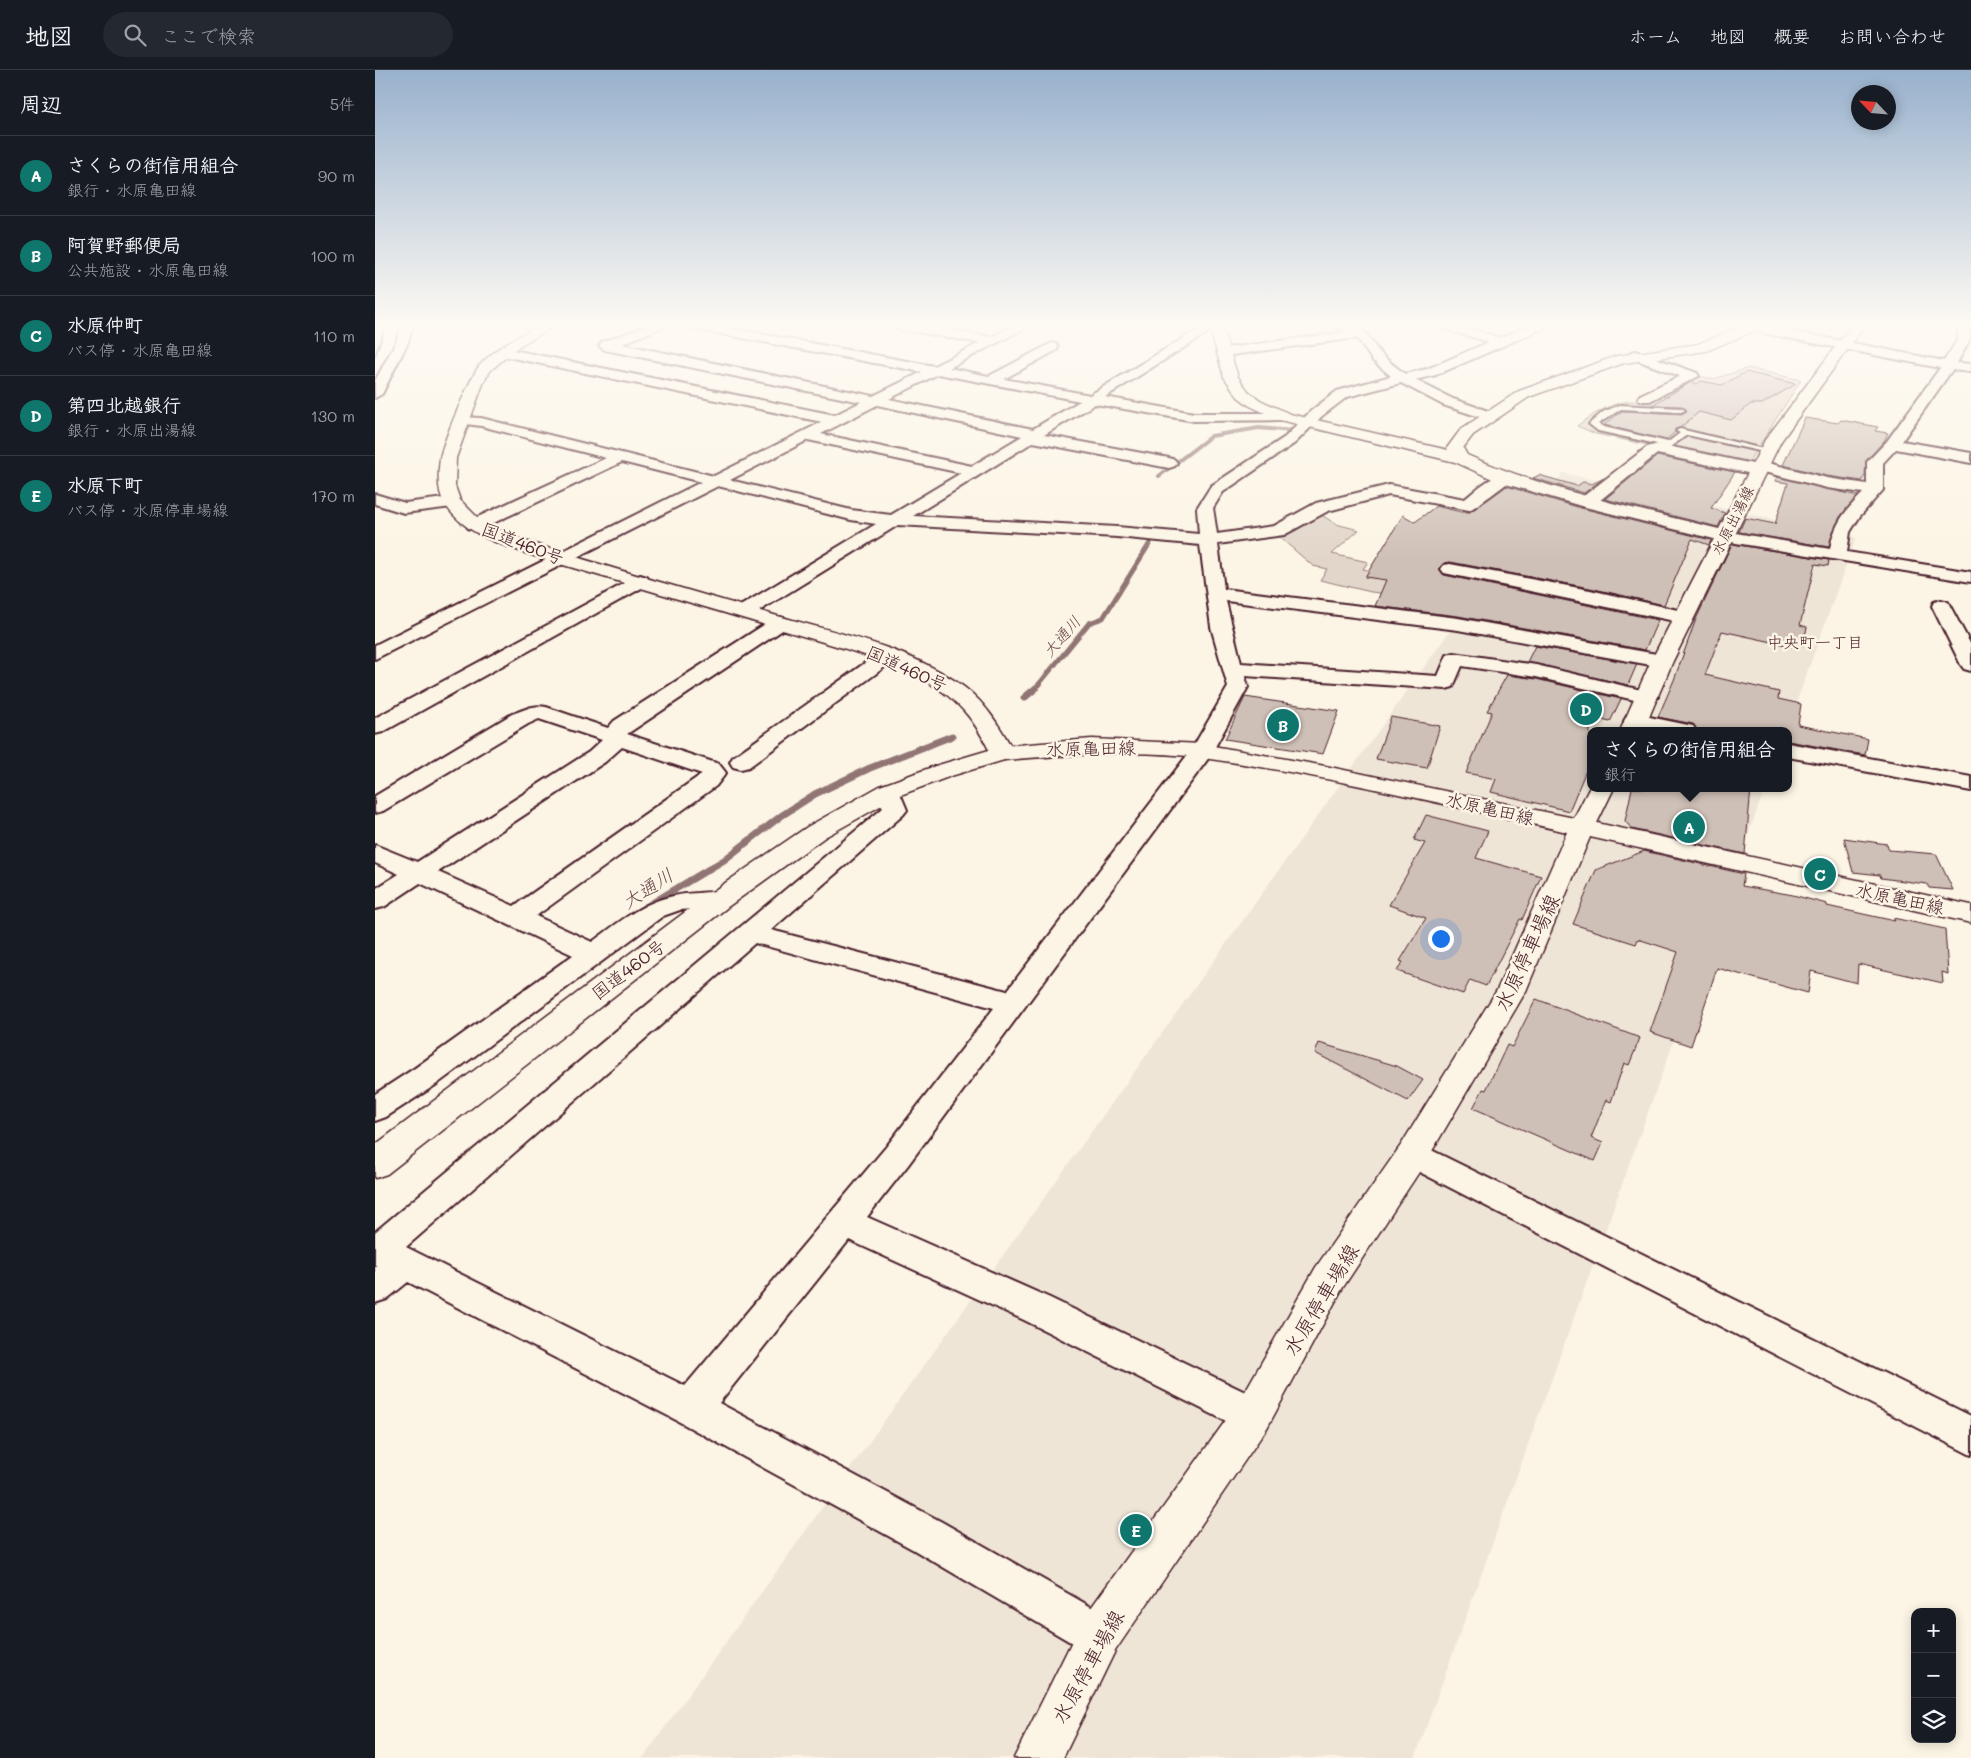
<!DOCTYPE html>
<html lang="ja">
<head>
<meta charset="utf-8">
<style>
  :root { --surface:#171b24; --page:#242831; --text:#f1f3f6; --muted:#9ea1a6; --line:#363941; --accent:#0f766e }
  body { margin:0; font-family:Mali,"Klee One",sans-serif; background:var(--page); color:var(--text) }
  .controls { position:absolute; right:15px; bottom:15px; display:grid; overflow:hidden; border-radius:10px; box-shadow:0 2px 12px #0003 }
  .controls button { width:45px; height:45px; display:grid; place-items:center; padding:0; border:0; border-bottom:1px solid var(--line); background:var(--surface); color:var(--text); font:25px sans-serif }
  .compass { position:absolute; left:1476px; top:15px; width:45px; height:45px; border-radius:50%; background:var(--surface); box-shadow:0 2px 12px #0003; rotate:296deg }
  .you { position:absolute; left:1065px; top:868px; width:18px; height:18px; margin:-12px; border:4px solid #fff; border-radius:50%; background:#1a73e8; box-shadow:0 0 0 8px #1a73e833 }
  .badge { display:grid; place-items:center; width:32px; height:32px; border-radius:50%; background:var(--accent); color:#fff; font-size:16px; font-weight:700 }
  .pin { position:absolute; translate:-50% -50%; border:2px solid #fff; box-shadow:0 1px 5px #0006 }
  .popup { position:absolute; left:1212px; top:657px; width:205px; height:65px; box-sizing:border-box; display:grid; place-content:center; border-radius:10px; background:var(--surface); filter:drop-shadow(0 1px 4px #0005); font-size:16px; white-space:nowrap; color:var(--muted) }
  .popup b { font-size:19px; color:var(--text) }
  .popup::after { content:''; position:absolute; left:50%; top:100%; margin-left:-10px; border:10px solid transparent; border-top-color:var(--surface) }
  .list { margin:0; padding:0; list-style:none }
  h2 { display:flex; justify-content:space-between; align-items:center; height:65px; margin:0; padding:0 20px; font-size:21px }
  h2 small { font-size:16px; font-weight:400; color:var(--muted) }
  .list li { display:grid; grid-template-columns:32px 1fr auto; gap:15px; align-items:center; box-sizing:border-box; height:80px; padding:0 20px; border-top:1px solid var(--line) }
  .list b { display:block; font-size:19px; white-space:nowrap }
  .list p { margin:0; font-size:16px; white-space:nowrap; color:var(--muted) }
  .list em { font-size:16px; font-style:normal; color:var(--muted) }
  .icon { flex:none; width:28px; height:28px; fill:none; stroke:currentColor; stroke-width:2; stroke-linecap:round; stroke-linejoin:round }
  .map { position:relative; flex:none; width:1596px; height:1688px; overflow:hidden }
  header { display:flex; align-items:center; gap:30px; box-sizing:border-box; height:70px; padding:0 25px; background:var(--surface); border-bottom:1px solid var(--line) }
  header strong { font-size:24px }
  nav { display:flex; gap:28px; margin-inline-start:auto; font-size:18px }
  .search { width:350px; height:45px; background:var(--page); display:flex; align-items:center; gap:12px; box-sizing:border-box; padding:0 18px; border-radius:28px; color:var(--muted); font-size:19px }
  main { display:flex }
  aside { flex:1; background:var(--surface) }
  .map>svg:first-child { display:block }
  .built { fill:#eee5d7 }
  .green { fill:#e2d5ca; stroke:#967a7a }
  .lines { fill:none; stroke-linecap:round; stroke-linejoin:round }
  .stream-far2 { stroke:#917474; stroke-width:4 }
  .stream-far1 { stroke:#917474; stroke-width:5 }
  .stream { stroke:#917474; stroke-width:7 }
  .building { fill:#cfc0b7; stroke:#4a1f2b }
  .lane-casing { stroke:#4a1f2b; stroke-width:4 }
  .street-casing { stroke:#4a1f2b; stroke-width:4 }
  .secondary-casing { stroke:#4a1f2b; stroke-width:3 }
  .highway-casing { stroke:#4a1f2b; stroke-width:3 }
  .lane { fill:#fcf5e5; fill-rule:evenodd }
  .street { fill:#fcf5e5; fill-rule:evenodd }
  .secondary { fill:#fcf5e5; fill-rule:evenodd }
  .highway { fill:#fcf5e5; fill-rule:evenodd }
  .rail { stroke:#4a1f2b; stroke-width:2 }
  .labels { text-anchor:middle; dominant-baseline:central; stroke-width:5; stroke-linejoin:round; paint-order:stroke }
  .far-street-label { font-size:15px; fill:#4a1f2b; stroke:#fcf5e5 }
  .far-water-label { font-size:16px; font-style:italic; fill:#6d4950; stroke:#fcf5e5 }
  .far-neighbourhood-label { font-size:16px; fill:#4a1f2b; stroke:#fcf5e5 }
  .street-label { font-size:18px; fill:#4a1f2b; stroke:#fcf5e5 }
  .water-label { font-size:19px; font-style:italic; fill:#6d4950; stroke:#fcf5e5 }
  .near-street-label { font-size:21px; fill:#4a1f2b; stroke:#fcf5e5 }
</style>
</head>
<body>
<header>
<strong>地図</strong>
<div class="search"><svg class="icon" aria-label="search" viewBox="0 0 24 24"><circle cx="10" cy="10" r="6"/><path d="M15 15l6 6"/></svg>ここで検索</div>
<nav><a>ホーム</a><a>地図</a><a>概要</a><a>お問い合わせ</a></nav>
</header>
<main>
<aside>
<h2>周辺<small>5件</small></h2>
<ul class="list">
<li><span class="badge">A</span><div><b>さくらの街信用組合</b><p>銀行 · 水原亀田線</p></div><em>90 m</em></li>
<li><span class="badge">B</span><div><b>阿賀野郵便局</b><p>公共施設 · 水原亀田線</p></div><em>100 m</em></li>
<li><span class="badge">C</span><div><b>水原仲町</b><p>バス停 · 水原亀田線</p></div><em>110 m</em></li>
<li><span class="badge">D</span><div><b>第四北越銀行</b><p>銀行 · 水原出湯線</p></div><em>130 m</em></li>
<li><span class="badge">E</span><div><b>水原下町</b><p>バス停 · 水原停車場線</p></div><em>170 m</em></li>
</ul>
</aside>
<div class="map">
<svg width="1596" height="1688" viewBox="0 0 1596 1688">
  <rect width="100%" height="100%" fill="#fcf5e5"/>
  <filter id="ink" filterUnits="userSpaceOnUse"><feTurbulence type="fractalNoise" baseFrequency=".02" numOctaves="2"/><feDisplacementMap in="SourceGraphic" scale="10" xChannelSelector="R" yChannelSelector="G"/><feConvolveMatrix kernelMatrix="1 2 1 2 8 2 1 2 1" color-interpolation-filters="sRGB"/></filter>
  <g filter="url(#ink)">
    <path class="built" d="M1188 403 1481 468 1411 661H1215V718H1390L1040 1688H268Z"/>
    <g class="green">
      <path d="M1373 298 1426 310 1371 396 1221 364 1202 356C1220 343 1243 327 1267 332L1322 306 1339 309Z"/>
      <path d="M945 444 961 454 984 460 957 484 993 492 988 499 1093 522 1028 526 996 522 945 510 952 499 938 496 902 465Z"/>
    </g>
    <g class="lines">
      <path class="stream-far2" d="M784 406 836 366 884 358 919 361"/>
      <path class="stream-far1" d="M660 619 714 553 728 548 775 473"/>
      <g class="stream">
        <path d="M649 628 661 618"/>
        <path d="M264 841 349 790 406 746 440 724 495 698 577 666"/>
      </g>
    </g>
    <g class="building">
      <path d="M1371 302 1421 314 1387 334H1376L1356 350 1324 342 1306 357 1300 359V362L1291 370 1229 355 1247 341 1307 344 1312 341 1307 336 1277 335 1316 312 1322 314 1326 311 1347 315Z"/>
      <path d="M1430 348 1463 353 1466 350 1503 357 1500 361 1513 363 1509 371 1491 391 1490 405 1487 411 1452 406 1408 395Z"/>
      <path d="M1282 386 1360 402 1336 438 1350 443 1343 457 1230 429Z"/>
      <path d="M1164 405 1202 416 1208 412 1217 414 1229 408 1209 423 1158 408Z"/>
      <path d="M1402 407 1483 426 1465 447 1454 477 1364 462 1370 448 1400 454 1413 413 1400 411Z"/>
      <path d="M1131 416 1206 438 1336 470 1334 475 1317 469 1289 535 1215 518 1075 492 1069 493 1064 498 1069 505 1283 550 1270 580 1083 546 1000 536 1011 510 990 507 1028 445 1040 452 1061 436 1086 442H1095Z"/>
      <path d="M1357 474 1454 490 1453 496 1440 494 1425 555 1432 557 1428 576 1421 574 1420 577 1347 561 1330 605 1404 622 1403 629 1426 634 1423 655 1493 669 1490 685 1413 671V661H1323L1318 654 1283 647 1299 610 1321 549Z"/>
      <path d="M1160 576 1262 594 1253 615 1152 592Z"/>
      <path d="M1132 605 1161 609 1246 629 1235 652 1215 647V691L1194 741 1116 722 1121 709 1091 703 1117 642 1112 641Z"/>
      <path d="M870 627 964 641 948 684 850 669Z"/>
      <path d="M1016 647 1065 656 1052 698 1001 689Z"/>
      <path d="M1257 718H1376L1370 784 1257 759 1250 751Z"/>
      <path d="M1051 745 1113 761 1101 788 1166 806 1147 850 1145 849 1111 916 1095 910 1088 924 1022 901 1028 892 1025 891 1051 848 1014 835 1050 773 1039 770Z"/>
      <path d="M1469 768 1512 774 1514 780 1561 784 1578 820 1554 818 1552 814 1506 808 1505 805 1478 802Z"/>
      <path d="M1269 781 1369 804 1367 816 1418 825 1452 834V836L1520 851 1518 848 1570 859 1573 904 1567 902 1568 913 1483 894 1482 913 1436 901 1433 923 1342 898 1316 976 1275 962 1303 882 1263 869 1261 874 1198 854 1221 800Z"/>
      <path d="M1161 929 1265 968 1254 995 1249 993 1236 1032 1231 1030 1216 1068 1228 1073 1220 1091 1098 1038 1108 1019 1111 1020 1132 975 1137 977Z"/>
      <path d="M944 973 1022 996 1048 1010 1033 1031 940 983Z"/>
    </g>
    <g class="lines">
      <g class="lane-casing">
        <path id="lane" d="M1245 335 1306 338 1310 340 1306 342 1246 339 1223 354 1229 357 1293 372 1305 363 1301 361 1305 359 1397 381 1393 383 1312 365 1295 377 1223 361 1214 354 1228 342Z"/>
      </g>
      <g class="street-casing">
        <g id="street">
          <path d="M26 255H38L33 272 7 324 0 328V311L21 272Z"/>
          <path d="M275 255H292L247 274 498 326 547 302 319 259 313 255H338L559 296 605 273 523 259 517 255H544L616 267 641 255H656L574 298 614 306 677 273 682 274 683 277 682 280 629 309 715 325 830 255H845L730 327 819 343H910L917 347 915 350 819 351 720 334 669 365 794 388 800 390 802 393 800 396 794 398 658 372 538 446 742 457 824 464 822 438 836 416 910 367 937 340 962 321 1016 306 998 291 982 268 849 286 844 285 842 282 844 279 972 262 956 255C991 254 986 260 1006 284 1013 291 1022 298 1030 304L1052 299 1114 272 1066 258 1064 255H1083L1125 268 1155 255H1171L1169 258 1061 305 1040 310 1078 329 1119 343 1121 346 1119 349 1114 350 1068 335 1026 313 972 327 947 346 920 373 848 422 838 438 842 464 899 456 941 433 1014 415 1090 429C1102 419 1120 401 1136 405L1138 408C1135 412 1098 439 1094 440L1014 425 953 441 909 465 843 474 849 519 1083 548 1287 585 1294 587 1297 591 1294 595 1287 597 1083 560 851 531 866 593 1063 606 1072 585 1079 583 1161 595 1279 623 1283 627 1279 631 1272 633 1161 607 1087 596 1078 617 1071 619 870 606 873 617 835 686 533 1095 492 1147 675 1228 891 1332 897 1345 891 1358 878 1363 865 1358 649 1250 474 1170 344 1333 567 1452 739 1550 746 1565 739 1580 724 1587 709 1580 539 1480 303 1351 33 1212 12 1229 0 1233V1197L2 1196 0 1195V1162L508 738 502 721 506 716 514 714 522 716 532 740 528 745 396 860 632 921 817 679 853 617 836 557 825 475 742 467 523 455 376 546H362L359 542 362 538 501 454 476 450 343 416 0 589V575L326 412 247 392 106 459H94L91 455 94 451 231 388 106 356 83 353 81 350 83 347 106 348 339 406 447 352 128 286 121 282 123 279 128 278 460 345 486 332 230 280 224 276 227 272ZM563 304 705 331 658 359 514 329ZM502 335 647 366 597 396 446 364ZM433 370 586 403 516 445 476 440 355 410ZM380 873 619 938 511 1077 310 1316 31 1177Z"/>
          <path d="M1373 255H1386L1569 291 1583 269V255H1595V269L1582 293 1596 294V302L1577 300 1527 371 1596 383V393L1521 379 1508 393V420L1485 446 1475 462 1472 482 1596 502V512L1343 470 1340 466 1343 462 1349 461 1455 479C1459 454 1470 441 1488 423L1452 418 1389 402 1382 405 1282 384 1218 436H1206L1204 432 1206 428 1272 377 1283 374 1378 394 1385 391 1452 408 1492 414V392L1512 371 1565 298 1378 261 1374 260Z"/>
          <path d="M1261 281 1322 303 1324 306 1275 331H1265L1263 328 1265 325 1305 306 1256 288 1254 285 1256 282Z"/>
          <path d="M0 424 30 433 77 427 83 428 85 432 83 436 77 437 29 443 0 434Z"/>
          <path d="M1075 494 1215 520 1316 543 1319 547 1316 551 1309 553 1069 503 1066 499 1069 495Z"/>
          <path d="M265 505 272 507 274 511 272 515 8 662 0 664V648Z"/>
          <path d="M1566 530 1573 532 1575 536 1596 575V601L1589 599 1586 595 1557 536 1559 532Z"/>
          <path d="M405 547 412 549 415 553 412 557 252 664 344 694 351 703 341 716 161 846 217 872C254 845 275 825 323 823 333 822 343 821 353 824L357 830 353 836 305 840 288 846 62 1014 11 1047 0 1051V1024L40 998 198 885 45 813 9 837 0 839V819L24 804 0 793V775L42 792 214 682 227 670 164 649 153 654 8 741 0 743V726L137 644C149 640 159 634 171 637L233 658 239 651 398 549ZM247 677 327 704 139 836 63 802 230 692Z"/>
          <path d="M511 581 518 583 521 587 518 591 374 697 366 699 358 697 355 692 358 687 504 583Z"/>
          <path d="M1260 644 1318 656 1321 661H1276L1252 656 1249 651 1252 646Z"/>
          <path d="M1413 673 1596 707V721L1413 687Z"/>
          <path d="M1038 1071 1596 1346V1385L1027 1093 1022 1084 1027 1075Z"/>
        </g>
      </g>
      <g class="secondary-casing">
        <g id="secondary">
          <path d="M834 255H846L863 307 873 321 885 330 915 344 1073 380 1072 378 1086 359 1144 321 1242 286 1323 274 1370 255H1387L1386 258 1331 281 1249 293 1154 327 1098 365 1088 378 1092 385C1172 420 1259 438 1344 459L1390 370 1477 255H1490L1406 371 1298 591 1268 661H1245L1276 591 1339 469 1206 436 1124 412 1080 392 905 350 875 336 863 327 849 307Z"/>
          <path d="M717 669 827 674 950 696 1199 748 1215 717 1239 718 1222 753 1596 835V853L1215 767 1151 921 1050 1093 967 1219 892 1358 740 1581 688 1688H639L708 1549 864 1332 941 1197 1026 1075 1122 920 1192 762C1072 735 950 705 828 688 763 679 693 685 628 690L620 688 616 683 620 678 628 676Z"/>
        </g>
      </g>
      <g class="highway-casing">
        <path id="highway" d="M165 255H181L144 276 116 300 109 311 81 388 80 416 85 430 106 451 147 470C231 497 315 521 399 545 463 563 534 577 589 617 612 634 626 659 640 683L636 688 576 706 523 726 450 767 354 836 12 1104 0 1108V1075L334 824 432 757 505 716 560 696 614 680C607 666 600 653 589 641 559 607 510 592 468 578L168 489C133 477 90 466 70 434 62 422 63 403 65 389 67 374 96 305 105 295 122 277 143 266 165 255Z"/>
      </g>
      <use href="#lane" class="lane"/>
      <use href="#street" class="street"/>
      <use href="#secondary" class="secondary"/>
      <use href="#highway" class="highway"/>
      <path class="rail" d="M0 286 11 255"/>
    </g>
  </g>
  <linearGradient id="sky" x2="0" y2="1"><stop stop-color="#98b1cd"/><stop offset="0.52" stop-color="#fefaf3"/><stop offset="1" stop-color="#fefaf3" stop-opacity="0"/></linearGradient>
  <rect width="1596" height="491" fill="url(#sky)"/>
  <g class="labels">
    <g class="far-street-label">
      <text transform="translate(1357 450) rotate(-63)">水原出湯線</text>
    </g>
    <g class="far-water-label">
      <text transform="translate(686 566) rotate(-49)">大通川</text>
    </g>
    <g class="far-neighbourhood-label">
      <text x="1440" y="571">中央町一丁目</text>
    </g>
    <g class="street-label">
      <text transform="translate(148 473) rotate(21)">国道460号</text>
      <text transform="translate(532 598) rotate(24)">国道460号</text>
      <text transform="translate(716 678) rotate(-1)">水原亀田線</text>
      <text transform="translate(1115 738) rotate(13)">水原亀田線</text>
      <text transform="translate(1525 828) rotate(12)">水原亀田線</text>
      <text transform="translate(253 899) rotate(-37)">国道460号</text>
    </g>
    <g class="water-label">
      <text transform="translate(272 818) rotate(-33)">大通川</text>
    </g>
    <g class="near-street-label">
      <text transform="translate(1151 882) rotate(-65)">水原停車場線</text>
      <text transform="translate(945 1229) rotate(-59)">水原停車場線</text>
      <text transform="translate(712 1596) rotate(-61)">水原停車場線</text>
    </g>
  </g>
</svg>
<div class="controls">
<button>+</button>
<button>−</button>
<button><svg class="icon" aria-label="layers" viewBox="0 0 24 24"><path d="M12 4l9 5-9 5-9-5zM3 14l9 5 9-5"/></svg></button>
</div>
<svg class="compass" viewBox="-18 -18 36 36"><path d="M0-13l5 13h-10z" fill="#e53935"/><path d="M0 13l5-13h-10z" fill="#9ea1a6"/></svg>
<div class="you"></div>
<div class="pin badge" style="left:1314px;top:757px">A</div>
<div class="popup"><b>さくらの街信用組合</b>銀行</div>
<div class="pin badge" style="left:908px;top:655px">B</div>
<div class="pin badge" style="left:1445px;top:804px">C</div>
<div class="pin badge" style="left:1211px;top:639px">D</div>
<div class="pin badge" style="left:761px;top:1460px">E</div>
</div>
</main>
</body>
</html>
